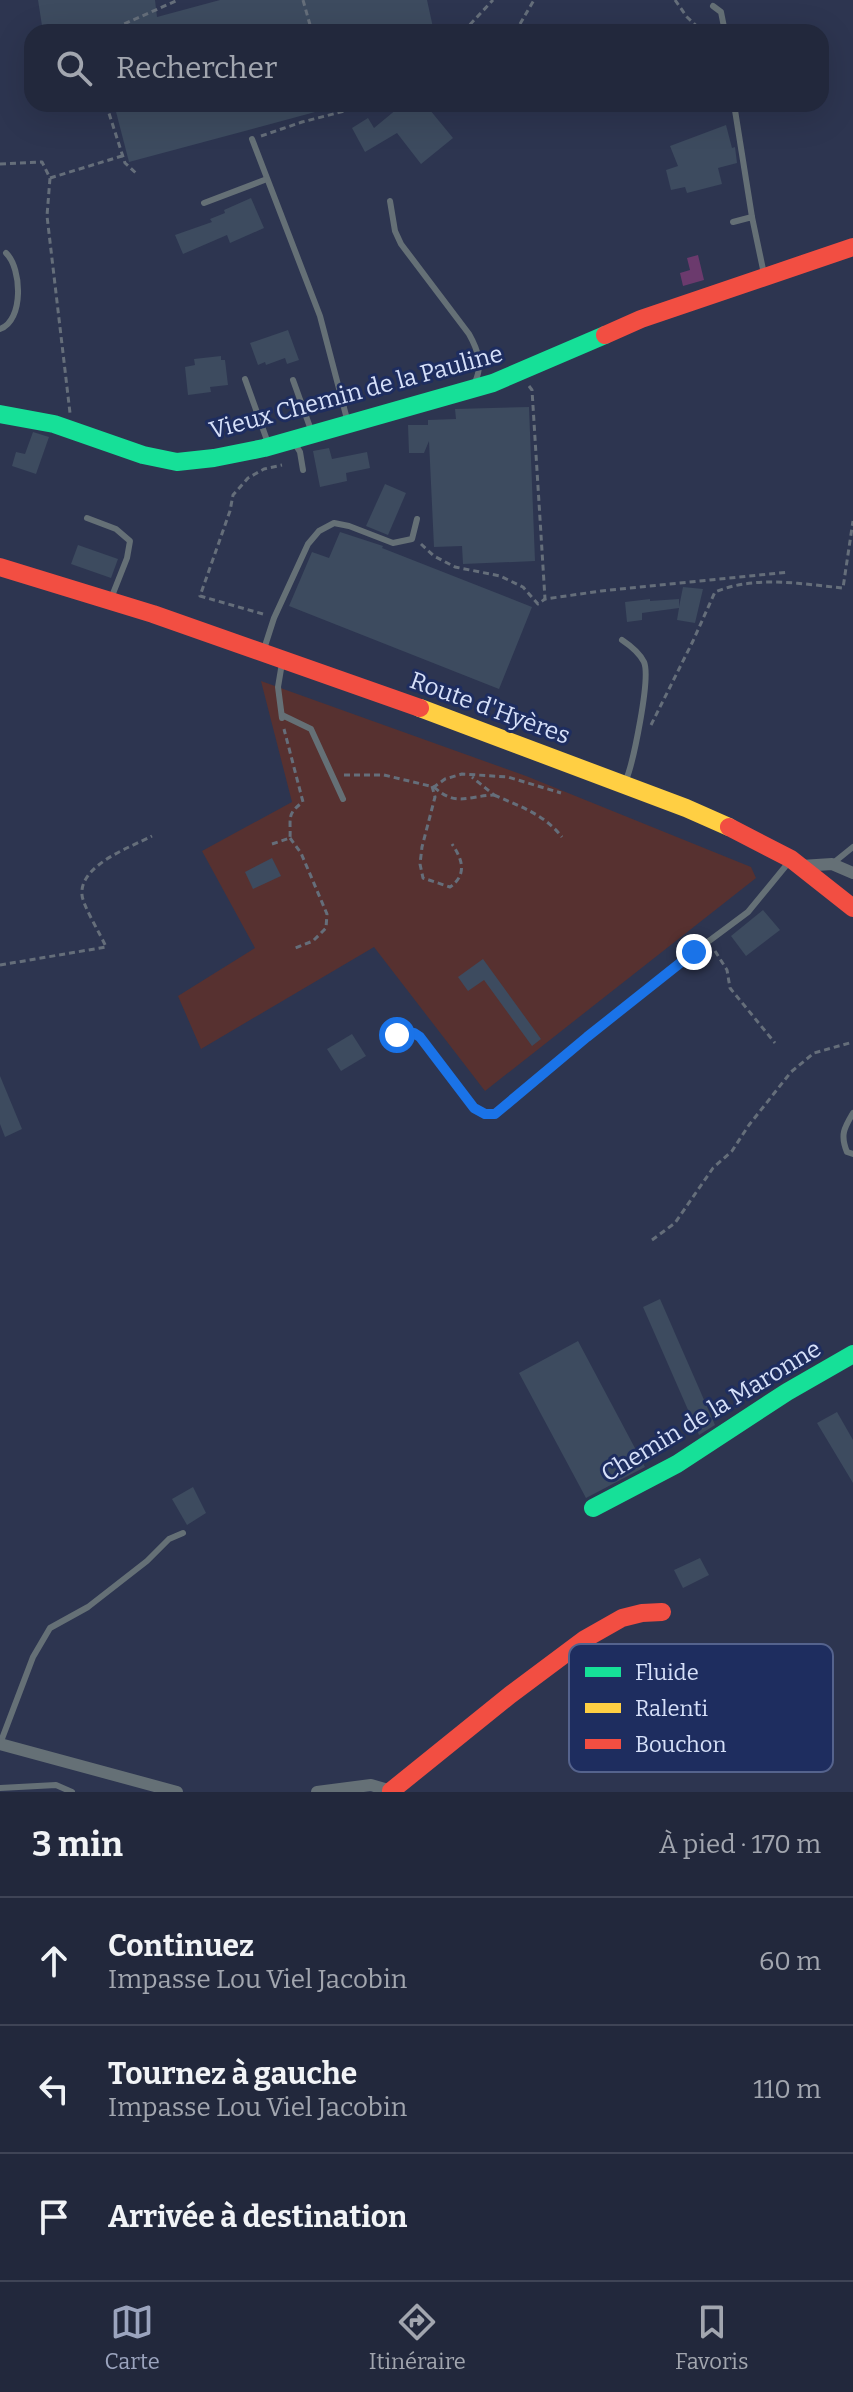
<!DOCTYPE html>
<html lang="fr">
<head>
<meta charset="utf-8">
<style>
  :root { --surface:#22283c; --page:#2e3447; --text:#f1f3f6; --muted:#a2a6af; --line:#3f4456; --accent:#9ba4be }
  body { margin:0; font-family:Bitter,serif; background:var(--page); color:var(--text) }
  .stop { position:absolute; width:24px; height:24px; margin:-18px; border:6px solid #1a73e8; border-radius:50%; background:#fff }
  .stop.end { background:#1a73e8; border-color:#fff; box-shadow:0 2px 8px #0008 }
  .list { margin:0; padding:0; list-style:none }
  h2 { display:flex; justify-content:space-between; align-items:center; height:104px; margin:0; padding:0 32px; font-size:34px }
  h2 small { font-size:26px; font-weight:400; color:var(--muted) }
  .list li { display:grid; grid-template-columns:52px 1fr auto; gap:24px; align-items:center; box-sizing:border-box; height:128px; padding:0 32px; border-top:2px solid var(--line) }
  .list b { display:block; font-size:30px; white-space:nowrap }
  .list p { margin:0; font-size:26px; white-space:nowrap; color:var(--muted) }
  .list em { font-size:26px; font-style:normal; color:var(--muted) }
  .icon { flex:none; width:44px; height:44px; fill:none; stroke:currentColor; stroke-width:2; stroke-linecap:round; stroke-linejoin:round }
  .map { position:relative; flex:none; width:853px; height:1792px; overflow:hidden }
  .search { position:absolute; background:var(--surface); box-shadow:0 8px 32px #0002; left:24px; right:24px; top:24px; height:88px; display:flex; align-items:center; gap:20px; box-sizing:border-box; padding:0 28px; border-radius:24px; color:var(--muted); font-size:30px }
  .sheet { height:488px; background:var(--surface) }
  nav { display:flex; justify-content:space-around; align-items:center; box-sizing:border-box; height:112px; border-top:2px solid var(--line); background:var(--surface); font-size:22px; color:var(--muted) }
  nav a { display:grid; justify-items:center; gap:4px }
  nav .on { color:var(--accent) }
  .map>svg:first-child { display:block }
  .green { fill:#573130 }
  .water { fill:#6b3a6d }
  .building { fill:#3d4b5f }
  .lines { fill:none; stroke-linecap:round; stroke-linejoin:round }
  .path { stroke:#656e7a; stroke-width:3; stroke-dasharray:6 4; stroke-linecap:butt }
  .lane { stroke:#657076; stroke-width:6 }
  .street { stroke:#657076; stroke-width:12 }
  .fast { stroke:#16e098; stroke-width:18 }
  .slow { stroke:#ffcf43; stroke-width:18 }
  .jam { stroke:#f24e42; stroke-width:18 }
  .route { stroke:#1a73e8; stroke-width:10 }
  .labels { text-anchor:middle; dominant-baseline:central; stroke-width:6; stroke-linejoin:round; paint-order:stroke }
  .street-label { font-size:24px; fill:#d6e0f9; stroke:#1e2d5f }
  .key { fill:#1e2d5f; stroke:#55638d; stroke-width:2 }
  .key-label { font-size:22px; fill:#d6e0f9 }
</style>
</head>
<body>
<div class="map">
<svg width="853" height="1792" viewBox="0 0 853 1792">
  <rect width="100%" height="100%" fill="#2d3550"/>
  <path class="green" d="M261 681 526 776 751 867 756 878 485 1091 374 947 201 1049 178 996 255 948 202 851 292 802Z"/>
  <path class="water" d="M698 255 704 280 683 286 680 273 690 270 687 258Z"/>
  <g class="building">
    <path d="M38 0H155L157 17 220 0H427L434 32H43Z"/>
    <path d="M114 104H330V108L129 162Z"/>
    <path d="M403 104H425L453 138 421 164 397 133 365 152 352 128 368 118 374 128Z"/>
    <path d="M726 125 732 148 735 147 737 163 718 168 722 184 687 193 685 187 671 190 666 170 678 166 670 146Z"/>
    <path d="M251 198 264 228 230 243 227 235 183 254 175 235 212 222 210 219 225 213 224 210Z"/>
    <path d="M288 330 299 360 287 364 285 358 266 365 265 362 258 365 250 343Z"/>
    <path d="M221 356V360H225L228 385 210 387 211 392 188 395 185 367 195 365 194 359Z"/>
    <path d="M529 407 535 561 463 564 462 546 434 547 429 441 424 453H409L408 425H428V420L456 419 455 409Z"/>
    <path d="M33 432 49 437 36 474 12 466 16 452 25 454Z"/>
    <path d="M329 448 332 459 367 452 370 468 346 473 347 481 320 487 313 451Z"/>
    <path d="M385 484 406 493 388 535 366 526Z"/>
    <path d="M340 532 383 546 382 548 532 607 499 689 289 606 312 552 329 558Z"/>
    <path d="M78 545 118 559 111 578 71 564Z"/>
    <path d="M683 587 703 589 695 623 677 620 679 608 642 613V620L627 622 625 602 650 599V601L679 599V607Z"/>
    <path d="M272 858 281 876 253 889 245 872Z"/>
    <path d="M763 910 780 930 746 956 731 936Z"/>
    <path d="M483 959 541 1039 532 1046 484 980 468 991 458 977Z"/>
    <path d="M352 1034 366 1056 341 1071 327 1049Z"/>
    <path d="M0 1076 22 1129 5 1137 0 1124Z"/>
    <path d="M660 1299 715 1425 699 1435 643 1307Z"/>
    <path d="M578 1341 645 1467 586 1498 519 1373Z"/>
    <path d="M837 1412 853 1440V1483L817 1423Z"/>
    <path d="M193 1487 206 1513 187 1525 172 1499Z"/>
    <path d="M700 1558 709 1575 683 1588 674 1570Z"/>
  </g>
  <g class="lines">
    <g class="path">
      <path d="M303 0 312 32"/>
      <path d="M675 0 687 17 702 31 716 30"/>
      <path d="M520 24 534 0"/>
      <path d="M106 32 178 0"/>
      <path d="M463 32 493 0"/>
      <path d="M106 104 125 163 138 175"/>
      <path d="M261 136 302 122 372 104"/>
      <path d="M0 164 42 162 50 178 47 216 70 413"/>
      <path d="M50 178 122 156"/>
      <path d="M529 386 532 390 545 599 601 591 789 572"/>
      <path d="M421 544 434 556 455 567 500 576 523 587 538 604 545 599"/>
      <path d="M263 614 200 596 230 511 233 495 248 478 264 469 282 465"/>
      <path d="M651 725 693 641 715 592C756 575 801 584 843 588L853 521"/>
      <path d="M344 775H384L434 787 445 779 462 774 508 777 561 793"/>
      <path d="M432 786 435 797 422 847 420 864 423 878 450 887C467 875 463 860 452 844"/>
      <path d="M434 787C455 807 468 796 494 795L472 777"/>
      <path d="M494 795C519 806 544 814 562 837"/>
      <path d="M290 838 301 853 327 914 326 928 313 941 293 949"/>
      <path d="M272 844 290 838C291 819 286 814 303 802L284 729"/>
      <path d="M715 951 727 970 730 988 775 1043"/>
      <path d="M0 965 106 947C101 935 83 906 82 895 79 865 131 847 152 836"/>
      <path d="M652 1240 675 1223 713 1168 732 1151 749 1125 791 1072 814 1053 853 1042"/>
    </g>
    <g class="lane">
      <path d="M713 6 721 12 725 32"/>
      <path d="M734 104 752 217"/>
      <path d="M252 139 320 316 348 423"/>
      <path d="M390 201 395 231 401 244 469 334C478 350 483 365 475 382"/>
      <path d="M204 203 267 179"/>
      <path d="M733 222 752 217 764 274"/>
      <path d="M0 329C24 321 22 268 6 253"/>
      <path d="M245 379 268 443"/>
      <path d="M293 380 311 430"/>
      <path d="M294 442 300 452 303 470"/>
      <path d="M87 518 116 529 130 541 127 558 112 596"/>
      <path d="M622 640C631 646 639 652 644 662 651 678 633 763 626 780"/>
      <path d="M264 649 274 618 308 544 319 531 334 523 349 526 393 543 412 539 417 519"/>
      <path d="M282 663 278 687 282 718"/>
      <path d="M282 715 311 729 343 799"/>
      <path d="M832 864 853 847"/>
      <path d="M384 1038C396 1035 409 1030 420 1037L474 1108 485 1114H495L662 976 748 912 789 862"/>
      <path d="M853 1113C844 1128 840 1135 847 1152L853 1154"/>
      <path d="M0 1744 33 1657 50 1628 88 1607 147 1561 169 1539 183 1533"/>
      <path d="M0 1788 56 1785 72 1792"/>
    </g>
    <g class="street">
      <path d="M801 866 832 864 853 873"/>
      <path d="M0 1744 177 1792"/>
      <path d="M317 1792 371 1785 395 1792"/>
    </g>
    <g class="fast">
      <path d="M0 414 54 424 143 455 177 462 214 458 264 448 493 383 605 335"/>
      <path d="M593 1508 677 1464 787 1392 853 1354"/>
    </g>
    <path class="slow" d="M420 708 686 808 729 827"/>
    <g class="jam">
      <path d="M605 335 641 319 853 247"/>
      <path d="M0 567 153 614 420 708"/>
      <path d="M729 827 791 859 853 908"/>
      <path d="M391 1791 510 1695 585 1639 622 1618 642 1613 662 1612"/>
    </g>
  </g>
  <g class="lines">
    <path class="route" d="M397 1035 414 1033 420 1037 474 1108 485 1114H495L587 1037 694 952"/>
  </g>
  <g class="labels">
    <g class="street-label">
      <text transform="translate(356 392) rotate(-15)">Vieux Chemin de la Pauline</text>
      <text transform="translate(490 708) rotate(20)">Route d'Hyères</text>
      <text transform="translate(711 1411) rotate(-31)">Chemin de la Maronne</text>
    </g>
  </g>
  <rect x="569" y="1644" width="264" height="128" rx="12" class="key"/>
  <rect x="585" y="1667" width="36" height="10" fill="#16e098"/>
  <rect x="585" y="1703" width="36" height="10" fill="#ffcf43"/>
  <rect x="585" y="1739" width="36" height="10" fill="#f24e42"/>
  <g class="key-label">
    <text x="635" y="1680">Fluide</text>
    <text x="635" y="1716">Ralenti</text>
    <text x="635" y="1752">Bouchon</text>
  </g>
</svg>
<div class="stop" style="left:397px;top:1035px"></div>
<div class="stop end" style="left:694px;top:952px"></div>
<div class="search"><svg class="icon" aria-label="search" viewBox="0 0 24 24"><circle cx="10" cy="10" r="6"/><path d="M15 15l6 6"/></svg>Rechercher</div>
</div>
<section class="sheet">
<h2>3 min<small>À pied · 170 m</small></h2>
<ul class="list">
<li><svg class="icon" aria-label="ahead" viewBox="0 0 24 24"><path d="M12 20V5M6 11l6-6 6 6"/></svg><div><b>Continuez</b><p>Impasse Lou Viel Jacobin</p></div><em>60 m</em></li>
<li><svg class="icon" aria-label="left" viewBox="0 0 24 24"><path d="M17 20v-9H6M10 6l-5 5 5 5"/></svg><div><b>Tournez à gauche</b><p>Impasse Lou Viel Jacobin</p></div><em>110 m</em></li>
<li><svg class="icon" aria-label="arrive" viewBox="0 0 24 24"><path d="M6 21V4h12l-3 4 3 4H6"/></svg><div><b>Arrivée à destination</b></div></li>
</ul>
</section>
<nav>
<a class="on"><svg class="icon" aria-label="map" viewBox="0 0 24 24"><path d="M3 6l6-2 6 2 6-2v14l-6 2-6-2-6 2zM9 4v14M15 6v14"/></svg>Carte</a>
<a><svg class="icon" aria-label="directions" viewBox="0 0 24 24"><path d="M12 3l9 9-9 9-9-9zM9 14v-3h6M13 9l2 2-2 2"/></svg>Itinéraire</a>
<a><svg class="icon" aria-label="saved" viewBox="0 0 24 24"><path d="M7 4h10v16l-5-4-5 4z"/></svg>Favoris</a>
</nav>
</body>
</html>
